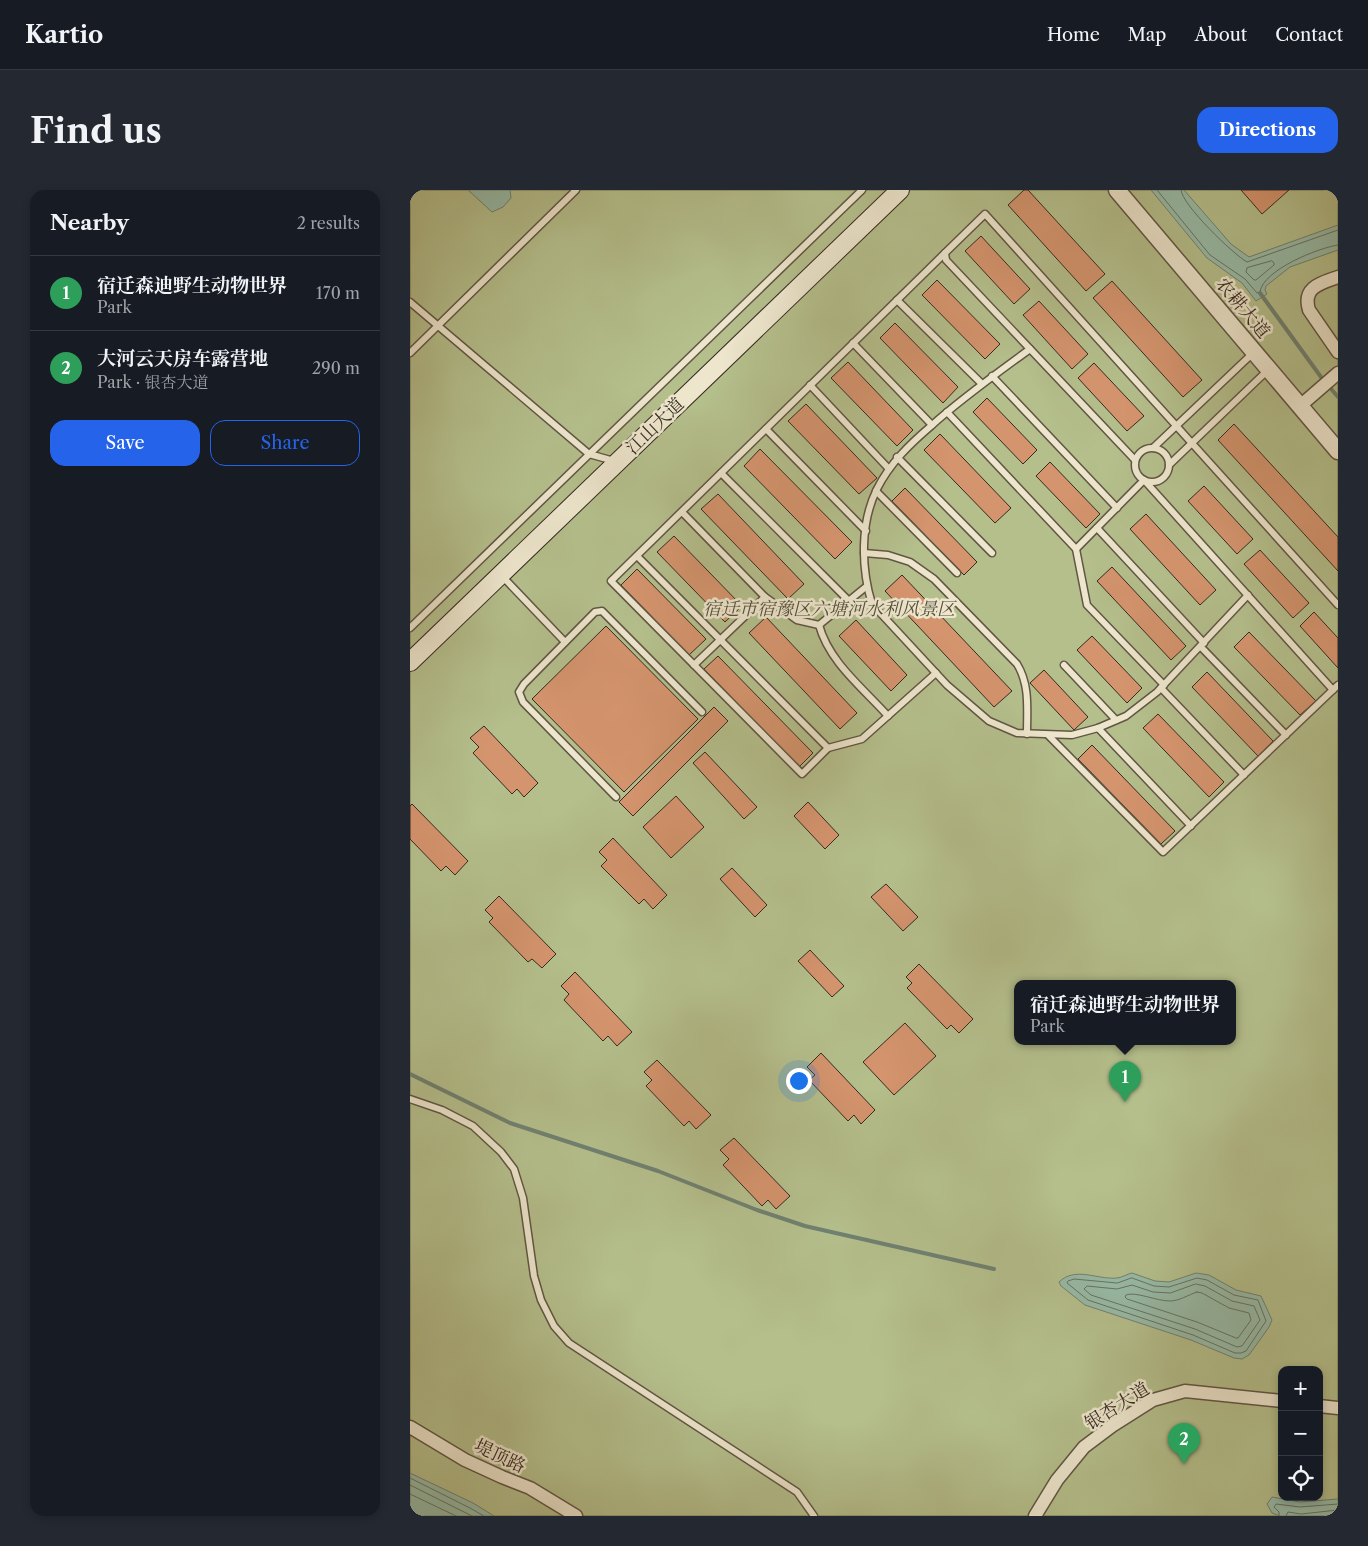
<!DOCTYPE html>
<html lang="en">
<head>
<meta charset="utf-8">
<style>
  :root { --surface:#171b24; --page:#242831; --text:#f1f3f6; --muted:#9ea1a6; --line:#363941; --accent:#2563eb }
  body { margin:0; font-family:"Libre Caslon Text","Noto Serif SC",serif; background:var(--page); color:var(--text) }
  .controls { position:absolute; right:15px; bottom:15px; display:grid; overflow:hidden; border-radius:10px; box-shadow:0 2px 8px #0003 }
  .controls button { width:45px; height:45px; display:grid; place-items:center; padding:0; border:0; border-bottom:1px solid var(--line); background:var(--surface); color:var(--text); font:25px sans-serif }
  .you { position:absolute; left:388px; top:890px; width:18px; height:18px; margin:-12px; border:4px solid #fff; border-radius:50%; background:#1a73e8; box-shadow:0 0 0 8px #1a73e833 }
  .badge { display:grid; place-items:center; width:32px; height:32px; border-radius:50%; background:var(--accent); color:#fff; font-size:16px; font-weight:700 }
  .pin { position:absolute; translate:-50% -41px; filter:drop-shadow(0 1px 2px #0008) }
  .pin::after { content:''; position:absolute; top:26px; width:18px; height:15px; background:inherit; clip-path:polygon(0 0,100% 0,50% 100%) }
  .popup { position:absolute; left:604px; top:790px; width:222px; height:65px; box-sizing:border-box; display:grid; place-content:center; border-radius:10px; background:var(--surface); filter:drop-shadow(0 1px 4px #0005); font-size:16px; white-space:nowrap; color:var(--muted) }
  .popup b { font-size:19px; color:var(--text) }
  .popup::after { content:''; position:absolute; left:50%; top:100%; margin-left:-10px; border:10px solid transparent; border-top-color:var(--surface) }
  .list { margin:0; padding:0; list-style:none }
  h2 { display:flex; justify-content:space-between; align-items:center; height:65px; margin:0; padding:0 20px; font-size:21px }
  h2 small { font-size:16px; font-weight:400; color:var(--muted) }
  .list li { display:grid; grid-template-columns:32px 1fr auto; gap:15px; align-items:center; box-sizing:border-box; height:75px; padding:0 20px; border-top:1px solid var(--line) }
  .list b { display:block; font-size:19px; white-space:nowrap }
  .list p { margin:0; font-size:16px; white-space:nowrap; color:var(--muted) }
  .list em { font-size:16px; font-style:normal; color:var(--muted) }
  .actions { display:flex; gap:10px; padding:15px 20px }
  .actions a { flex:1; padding:11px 0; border:1px solid var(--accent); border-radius:15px; text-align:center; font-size:18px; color:var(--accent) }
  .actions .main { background:var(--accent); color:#fff }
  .icon { flex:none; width:28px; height:28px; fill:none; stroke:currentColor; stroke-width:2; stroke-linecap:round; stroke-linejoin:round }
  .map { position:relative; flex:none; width:928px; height:1326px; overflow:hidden; border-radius:15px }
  header { display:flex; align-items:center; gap:30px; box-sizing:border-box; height:70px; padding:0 25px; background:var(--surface); border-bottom:1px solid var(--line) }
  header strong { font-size:24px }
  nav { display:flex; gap:28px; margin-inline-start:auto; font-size:18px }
  .intro { display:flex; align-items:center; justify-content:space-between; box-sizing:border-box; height:120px; padding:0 30px }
  h1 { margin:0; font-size:35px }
  .button { padding:12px 22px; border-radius:15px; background:var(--accent); color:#fff; font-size:18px; font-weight:700 }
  main { display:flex; gap:30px; padding:0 30px }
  aside { flex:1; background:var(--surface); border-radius:15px; box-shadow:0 2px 8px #0003 }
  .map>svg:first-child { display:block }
  .green { fill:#b4bf8c; stroke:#747456; fill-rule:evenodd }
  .water { fill:#97bba7; stroke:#708171 }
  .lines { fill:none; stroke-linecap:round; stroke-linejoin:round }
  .shore { stroke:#667264; stroke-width:1 }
  .stream { stroke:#708171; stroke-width:4 }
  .building { fill:#d4946e; stroke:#352a21 }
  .service-casing { stroke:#615645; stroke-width:9 }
  .minor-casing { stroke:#615645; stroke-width:15 }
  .tertiary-casing { stroke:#615645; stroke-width:19 }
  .secondary-casing { stroke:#352a21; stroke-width:20 }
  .service { stroke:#ede6cd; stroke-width:6 }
  .minor { stroke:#ede6cd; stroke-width:12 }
  .tertiary { stroke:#ede6cd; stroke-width:16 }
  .secondary { stroke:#ede6cd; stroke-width:18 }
  .labels { text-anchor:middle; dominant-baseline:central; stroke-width:5; stroke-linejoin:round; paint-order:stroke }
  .street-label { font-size:18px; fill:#352a21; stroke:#ede6cd }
  .park-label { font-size:18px; font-style:italic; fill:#554f3c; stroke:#ede6cd }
</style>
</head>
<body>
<header>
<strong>Kartio</strong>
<nav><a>Home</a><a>Map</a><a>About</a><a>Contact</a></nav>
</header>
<div class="intro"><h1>Find us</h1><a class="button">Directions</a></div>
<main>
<aside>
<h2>Nearby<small>2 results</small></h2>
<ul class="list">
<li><span class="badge" style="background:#2e9e5b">1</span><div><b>宿迁森迪野生动物世界</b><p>Park</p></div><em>170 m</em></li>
<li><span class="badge" style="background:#2e9e5b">2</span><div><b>大河云天房车露营地</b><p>Park · 银杏大道</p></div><em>290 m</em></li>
</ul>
<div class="actions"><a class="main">Save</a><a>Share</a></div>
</aside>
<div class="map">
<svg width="928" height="1326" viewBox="0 0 928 1326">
  <rect width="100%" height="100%" fill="#e4d8b2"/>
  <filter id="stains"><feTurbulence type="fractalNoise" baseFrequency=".004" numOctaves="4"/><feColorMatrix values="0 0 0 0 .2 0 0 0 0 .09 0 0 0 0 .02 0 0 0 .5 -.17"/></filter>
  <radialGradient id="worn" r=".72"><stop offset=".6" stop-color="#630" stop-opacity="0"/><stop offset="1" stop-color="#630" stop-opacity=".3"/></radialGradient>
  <path class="green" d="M0 0H928V1326H0ZM608 793H822V851H608ZM872 1180H909V1307H872Z"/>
  <g class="water">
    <path d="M58 0H100L101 8 93 17 82 22Z"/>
    <path d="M741 0H774L821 54 839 67 928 35V60L880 77 856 96 855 100 857 104 846 111 832 93 797 68Z"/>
    <path d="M722 1083 745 1091 759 1092 786 1083 799 1085 826 1100 851 1106 862 1130 859 1137 839 1165 832 1169 824 1168 781 1150 675 1115 651 1096 649 1092C666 1076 687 1090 707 1088 711 1088 717 1084 722 1083Z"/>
    <path d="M0 1283 63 1313 84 1326H0Z"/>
    <path d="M862 1307 890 1312 928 1309V1326H870L862 1323 857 1314Z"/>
  </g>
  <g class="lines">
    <g class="shore">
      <path d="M747 0 800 65 835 89 847 103 850 102C853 80 908 58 928 55"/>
      <path d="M771 0C772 15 823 64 837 72L928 40"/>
      <path d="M862 71 864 73V75L846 90H844L836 82 837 78Z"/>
      <path d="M722 1088 744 1096 759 1097 787 1088 797 1090 824 1105 848 1110 856 1131 836 1161 831 1163H825L783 1145 678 1110 657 1093 658 1091 664 1089 707 1093Z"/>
      <path d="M786 1094 795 1096 822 1111 844 1116 850 1130 832 1156 827 1157 785 1139 681 1105 674 1099 677 1096 707 1099 722 1095 743 1102 760 1103Z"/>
      <path d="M787 1102 792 1103 819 1118 839 1123 841 1130 828 1148H826L787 1132 717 1109 715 1107 716 1105C725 1101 746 1111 760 1111 769 1111 778 1105 787 1102Z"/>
      <path d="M0 1288 60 1318 74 1326"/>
      <path d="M0 1295 62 1326"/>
      <path d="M0 1304 46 1326"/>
      <path d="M869 1326V1322L864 1317 866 1314 890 1317 928 1314"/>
      <path d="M876 1326 878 1322 891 1324 928 1320"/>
    </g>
    <g class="stream">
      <path d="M850 103 911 187 928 207"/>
      <path d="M0 884 100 933 248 981 347 1020 395 1036 584 1079"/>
    </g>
  </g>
  <g class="building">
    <path d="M614 0H618L695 84 676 101 598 15Z"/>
    <path d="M831 0H879L852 24Z"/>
    <path d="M571 46 620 99 604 114 555 61Z"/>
    <path d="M527 90 590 154 575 169 512 105Z"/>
    <path d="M702 91 792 190 773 207 683 108Z"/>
    <path d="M629 111 678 164 662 179 613 125Z"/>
    <path d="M485 133 548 197 533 213 470 148Z"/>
    <path d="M438 172 503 240 487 256 421 188Z"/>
    <path d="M684 173 734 226 717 241 668 188Z"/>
    <path d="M577 208 627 260 613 274 563 222Z"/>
    <path d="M396 214 467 288 449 304 378 231Z"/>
    <path d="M824 234 928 347V381L808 250Z"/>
    <path d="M530 244 601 318 585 333 514 260Z"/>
    <path d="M350 259 442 352 425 369 334 276Z"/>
    <path d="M640 272 690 324 676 338 626 286Z"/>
    <path d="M794 296 843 349 827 364 778 311Z"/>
    <path d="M495 298 567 372 554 385 482 311Z"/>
    <path d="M308 304 394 394 378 409 291 319Z"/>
    <path d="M736 324 806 400 790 415 720 339Z"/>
    <path d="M264 346 332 416 315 432 247 362Z"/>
    <path d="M850 360 899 413 883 428 834 374Z"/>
    <path d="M702 377 776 456 761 470 687 391Z"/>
    <path d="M227 379 296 449 279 465 211 395Z"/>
    <path d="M492 385 602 501 584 517 475 401Z"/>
    <path d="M904 422 928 448V478L890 436Z"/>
    <path d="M356 427 447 523 430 539 339 443Z"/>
    <path d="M446 430 497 485 481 501 429 446Z"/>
    <path d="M196 436 288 529 214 602 122 509Z"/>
    <path d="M839 442 906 511 890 525 824 457Z"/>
    <path d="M682 446 732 498 717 513 667 460Z"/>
    <path d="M308 466 403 563 389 577 294 479Z"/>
    <path d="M634 480 678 527 664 540 620 493Z"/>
    <path d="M797 482 863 551 848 566 782 497Z"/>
    <path d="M304 517 318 531 223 626 209 612Z"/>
    <path d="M748 524 814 592 799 607 733 538Z"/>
    <path d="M74 536 128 593 114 607 107 599 102 604 63 563 69 557 60 548Z"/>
    <path d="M682 555 765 641 751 654 668 569Z"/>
    <path d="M295 562 347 617 334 629 283 573Z"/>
    <path d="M266 606 294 637 261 668 233 637Z"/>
    <path d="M398 612 429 645 415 659 384 626Z"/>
    <path d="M2 614 58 671 45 685 36 676 31 681 0 649V616Z"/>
    <path d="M203 648 257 705 243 719 234 709 229 714 191 676 197 670 189 662Z"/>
    <path d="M322 678 357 715 345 727 310 689Z"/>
    <path d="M476 694 508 727 493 741 461 707Z"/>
    <path d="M89 706 146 764 132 778 122 769 118 772 79 732 83 728 75 720Z"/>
    <path d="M400 760 434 796 422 807 388 771Z"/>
    <path d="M509 774 563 829 549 843 541 835 537 839 497 798 502 793 496 787Z"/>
    <path d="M165 782 222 842 207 856 198 846 193 851 154 810 159 804 151 796Z"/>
    <path d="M495 833 526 866 484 905 453 872Z"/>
    <path d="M411 863 465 920 451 934 444 925 438 931 399 890 405 885 397 877Z"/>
    <path d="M247 870 301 925 286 939 279 931 274 936 236 896 242 890 234 882Z"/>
    <path d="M324 948 380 1006 366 1019 358 1010 352 1016 313 975 319 969 310 960Z"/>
  </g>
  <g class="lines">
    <g class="service-casing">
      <g id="service">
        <path d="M487 110 572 194"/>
        <path d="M0 112 179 264 204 271"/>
        <path d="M443 153 522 235"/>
        <path d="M620 159C586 184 552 208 521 236 500 254 480 273 467 299 450 333 451 378 462 414L537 495 579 531 607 543 662 545 688 538 716 526 747 502 838 405"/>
        <path d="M0 163 166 0"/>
        <path d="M582 186 707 318"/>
        <path d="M400 195 479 279"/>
        <path d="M537 222 666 359 677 415 754 495"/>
        <path d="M356 239 456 341"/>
        <circle cx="742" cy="275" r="17"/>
        <path d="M743 258 843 163"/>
        <path d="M487 267 582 363"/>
        <path d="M725 270 536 70 535 63 575 24 928 415"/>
        <path d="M759 275 859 179"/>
        <path d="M311 283 439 411"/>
        <path d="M466 301 547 383"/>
        <path d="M272 322 355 407 387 430 409 435 457 396"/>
        <path d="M687 338 794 453"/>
        <path d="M666 359 734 290 923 500"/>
        <path d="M454 363 478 365 500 372 524 389 607 474C620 495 617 519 617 544"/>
        <path d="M227 366 418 558"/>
        <path d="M92 386 155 452"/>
        <path d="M409 435C419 472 453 498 478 526"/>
        <path d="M0 438 452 0"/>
        <path d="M791 457 876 545"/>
        <path d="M284 475 355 407"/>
        <path d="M654 475 706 530"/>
        <path d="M526 483 452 549 418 558 392 584 201 391 535 63"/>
        <path d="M751 498 834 585"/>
        <path d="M688 538 781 636"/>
        <path d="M638 545 753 662 928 495"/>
        <path d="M206 607 113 512 109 502 114 494 185 422 192 421 292 522"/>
        <path d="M0 909 32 920 63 936 91 962 104 979 113 1008 124 1086 131 1110 144 1136 159 1153 387 1302 404 1326"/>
      </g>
    </g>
    <g class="minor-casing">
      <g id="minor">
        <path d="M928 87C911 93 892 97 899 120L928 162"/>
        <path d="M890 216 928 183"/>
        <path d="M909 1216 928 1218"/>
        <path d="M0 1237 55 1270 92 1287 120 1298 166 1326"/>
        <path d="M625 1326 647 1290 674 1257 702 1236 743 1210 775 1201 872 1211"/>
      </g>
    </g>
    <g class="tertiary-casing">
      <path id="tertiary" d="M707 0 928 261"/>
    </g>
    <g class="secondary-casing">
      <path id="secondary" d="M0 472 490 0"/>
    </g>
    <use href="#service" class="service"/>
    <use href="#minor" class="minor"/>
    <use href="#tertiary" class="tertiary"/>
    <use href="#secondary" class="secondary"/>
  </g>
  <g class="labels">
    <g class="street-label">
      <text transform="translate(833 118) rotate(50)">农耕大道</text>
      <text transform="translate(245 236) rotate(-44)">江山大道</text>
      <text transform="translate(707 1216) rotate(-32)">银杏大道</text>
      <text transform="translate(90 1266) rotate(25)">堤顶路</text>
    </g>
    <g class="park-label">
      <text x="419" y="419">宿迁市宿豫区六塘河水利风景区</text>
    </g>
  </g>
  <rect width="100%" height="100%" filter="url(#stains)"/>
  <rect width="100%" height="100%" fill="url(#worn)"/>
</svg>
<div class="controls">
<button>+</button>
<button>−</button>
<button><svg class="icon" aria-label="locate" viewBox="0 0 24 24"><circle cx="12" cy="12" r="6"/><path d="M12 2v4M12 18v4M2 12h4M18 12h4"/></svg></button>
</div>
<div class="you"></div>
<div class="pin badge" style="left:715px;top:912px;background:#2e9e5b">1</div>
<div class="popup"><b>宿迁森迪野生动物世界</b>Park</div>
<div class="pin badge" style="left:774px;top:1274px;background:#2e9e5b">2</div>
</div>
</main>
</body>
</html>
